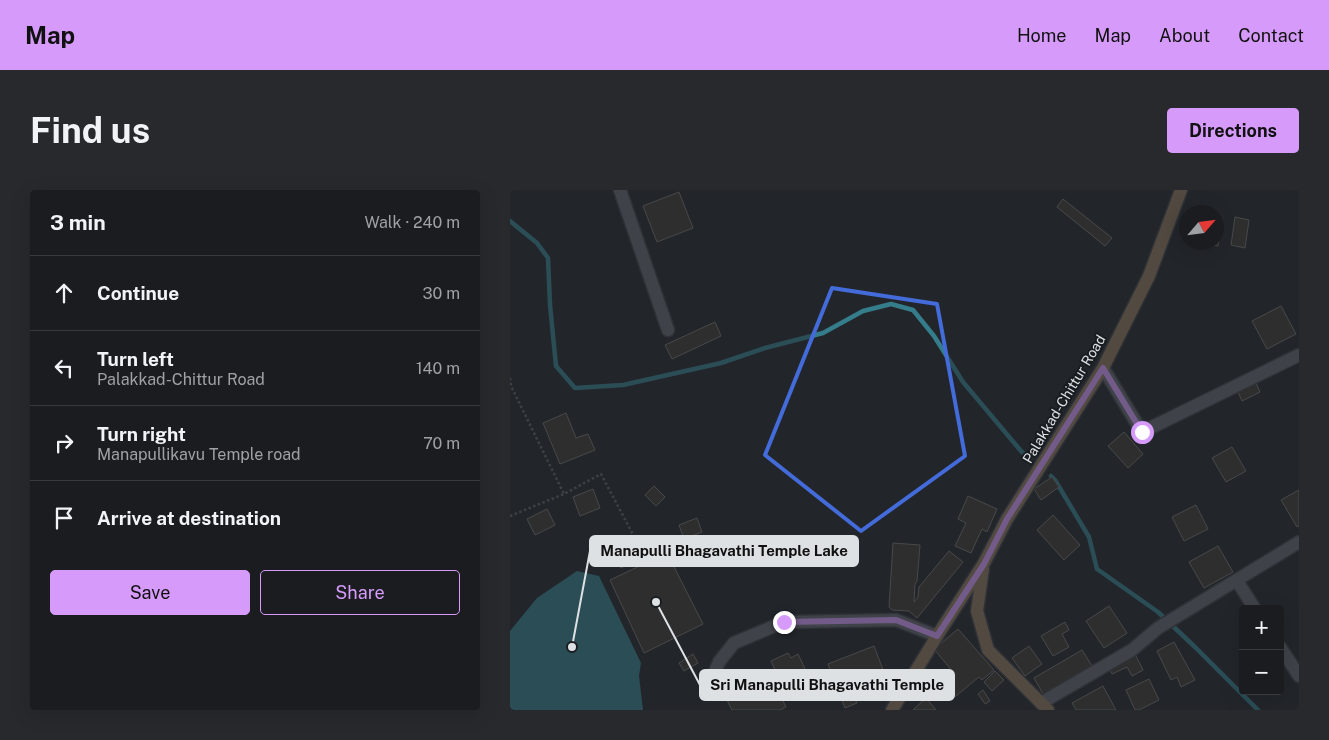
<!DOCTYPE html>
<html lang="en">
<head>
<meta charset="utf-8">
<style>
  :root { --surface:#1a1c20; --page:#27292d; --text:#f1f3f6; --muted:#9fa1a5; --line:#383a3e; --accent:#d69bfa }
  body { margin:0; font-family:"Public Sans",sans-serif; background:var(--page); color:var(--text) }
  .controls { position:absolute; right:15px; bottom:15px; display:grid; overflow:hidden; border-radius:5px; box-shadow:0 5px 20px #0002 }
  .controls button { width:45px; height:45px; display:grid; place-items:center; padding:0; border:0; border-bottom:1px solid var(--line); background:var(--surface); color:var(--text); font:25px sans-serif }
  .compass { position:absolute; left:669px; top:15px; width:45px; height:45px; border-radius:50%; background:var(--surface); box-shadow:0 5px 20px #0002; rotate:62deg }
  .stop { position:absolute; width:15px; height:15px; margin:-11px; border:4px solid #d69bfa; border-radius:50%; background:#fff }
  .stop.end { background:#d69bfa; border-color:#fff; box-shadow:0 1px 5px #0008 }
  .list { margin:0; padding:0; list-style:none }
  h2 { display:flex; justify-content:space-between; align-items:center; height:65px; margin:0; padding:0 20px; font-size:21px }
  h2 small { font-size:16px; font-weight:400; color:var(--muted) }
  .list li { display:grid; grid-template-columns:32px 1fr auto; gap:15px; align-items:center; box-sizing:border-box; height:75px; padding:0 20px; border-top:1px solid var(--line) }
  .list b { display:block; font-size:19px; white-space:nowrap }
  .list p { margin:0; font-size:16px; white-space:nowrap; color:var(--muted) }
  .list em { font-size:16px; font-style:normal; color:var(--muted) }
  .actions { display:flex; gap:10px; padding:15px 20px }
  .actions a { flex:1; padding:11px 0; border:1px solid var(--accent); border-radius:5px; text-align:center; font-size:18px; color:var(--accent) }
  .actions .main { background:var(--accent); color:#111 }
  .icon { flex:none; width:28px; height:28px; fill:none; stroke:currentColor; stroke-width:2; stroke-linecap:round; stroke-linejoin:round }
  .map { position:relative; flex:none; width:789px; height:520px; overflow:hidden; border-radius:5px }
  header { display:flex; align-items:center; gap:30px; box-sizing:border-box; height:70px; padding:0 25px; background:var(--accent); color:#111 }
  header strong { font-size:24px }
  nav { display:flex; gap:28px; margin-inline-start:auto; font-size:18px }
  .intro { display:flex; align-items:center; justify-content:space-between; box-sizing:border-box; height:120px; padding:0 30px }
  h1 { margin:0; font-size:35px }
  .button { padding:12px 22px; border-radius:5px; background:var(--accent); color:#111; font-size:18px; font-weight:700 }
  main { display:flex; gap:30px; padding:0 30px }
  aside { flex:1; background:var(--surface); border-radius:5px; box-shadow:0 5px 20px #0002 }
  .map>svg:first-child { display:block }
  .water { fill:#357d8b }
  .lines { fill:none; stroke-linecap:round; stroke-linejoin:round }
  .stream { stroke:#357d8b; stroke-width:4.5 }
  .building { fill:#3d3934; stroke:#75716b }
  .street-casing { stroke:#3e4146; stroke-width:15 }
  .secondary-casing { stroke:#3e4146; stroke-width:15 }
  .path { stroke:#5d6165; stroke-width:2.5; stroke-dasharray:2.5 2.5; stroke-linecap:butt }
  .street { stroke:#63676d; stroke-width:12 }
  .secondary { stroke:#8c765c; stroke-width:12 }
  .route { stroke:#d69bfa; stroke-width:6 }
  .marked { fill:none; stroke:#446bda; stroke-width:4; stroke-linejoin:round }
  .labels { text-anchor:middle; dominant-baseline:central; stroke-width:4; stroke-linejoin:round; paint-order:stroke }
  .street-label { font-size:14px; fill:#dee1e4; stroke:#191d21 }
  .leader { fill:none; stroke:#dee1e4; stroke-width:2 }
  .callout-dot { fill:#dee1e4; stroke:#191d21; stroke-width:2 }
  .callout { fill:#dee1e4; stroke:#dee1e4; stroke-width:2 }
  .callout-label { font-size:15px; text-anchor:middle; font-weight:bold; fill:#111 }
</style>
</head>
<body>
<header>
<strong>Map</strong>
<nav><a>Home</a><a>Map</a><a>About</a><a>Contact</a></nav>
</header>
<div class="intro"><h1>Find us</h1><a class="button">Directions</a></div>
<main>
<aside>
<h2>3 min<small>Walk · 240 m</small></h2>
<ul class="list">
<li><svg class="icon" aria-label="ahead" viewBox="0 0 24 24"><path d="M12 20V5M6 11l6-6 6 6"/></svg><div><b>Continue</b></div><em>30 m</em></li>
<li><svg class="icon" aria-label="left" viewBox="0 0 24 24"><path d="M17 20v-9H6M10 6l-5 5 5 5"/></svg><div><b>Turn left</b><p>Palakkad-Chittur Road</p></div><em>140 m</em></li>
<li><svg class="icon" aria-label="right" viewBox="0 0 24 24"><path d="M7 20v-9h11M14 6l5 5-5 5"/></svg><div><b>Turn right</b><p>Manapullikavu Temple road</p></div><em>70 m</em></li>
<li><svg class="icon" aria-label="arrive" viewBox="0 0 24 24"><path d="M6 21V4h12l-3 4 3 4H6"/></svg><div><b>Arrive at destination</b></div></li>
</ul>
<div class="actions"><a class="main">Save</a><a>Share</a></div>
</aside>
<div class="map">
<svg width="789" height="520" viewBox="0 0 789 520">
  <rect width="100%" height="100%" fill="#22262b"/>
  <path class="water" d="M67 381 89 386 131 473 129 486 133 520H0V441L27 408Z"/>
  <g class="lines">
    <g class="stream">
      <path d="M0 31 27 53 38 68 40 115 46 176 65 198 113 195 211 173 255 158 313 143 353 121 381 114 403 120 424 146 453 192 511 261 520 269"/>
      <path d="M541 286 545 290 579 347 587 379 648 422 686 458 748 520"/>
    </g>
  </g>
  <g class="building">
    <path d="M169 2 183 38 147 52 133 16Z"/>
    <path d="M553 9 602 48 595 56 547 17Z"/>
    <path d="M725 27 739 30 735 58 721 55Z"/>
    <path d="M706 28 712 29 708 56 689 52H706Z"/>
    <path d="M771 116 786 144 757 159 742 131Z"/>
    <path d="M205 132 211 146 162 169 155 155Z"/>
    <path d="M746 193 750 202 732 211 728 202Z"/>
    <path d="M56 223 66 248 78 244 85 260 50 274 33 233Z"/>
    <path d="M614 242 633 264 618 278 598 256Z"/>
    <path d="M722 257 736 281 716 292 702 268Z"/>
    <path d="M542 287 549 297 531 310 524 299Z"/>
    <path d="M144 296 155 307 146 316 135 305Z"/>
    <path d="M83 299 90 318 70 326 63 307Z"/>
    <path d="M789 300V336L787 337 771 310Z"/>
    <path d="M458 306 487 319 477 342 472 339 461 363 445 356 456 333 448 329Z"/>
    <path d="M686 315 698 339 674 351 662 327Z"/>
    <path d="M37 319 45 335 25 345 17 329Z"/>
    <path d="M543 325 570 355 554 370 527 340Z"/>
    <path d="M187 328 192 342 174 349 169 335Z"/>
    <path d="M125 345 136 365 111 378 100 359Z"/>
    <path d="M383 353 410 355 407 391 405 394 404 412 408 407 409 397 439 361 453 372 407 428 399 421 382 420 379 417Z"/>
    <path d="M708 356 723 382 694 398 679 372Z"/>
    <path d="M157 363 193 434 134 463 100 390Z"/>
    <path d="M599 416 617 443 594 458 576 431Z"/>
    <path d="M555 432 559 440 552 444 559 457 543 466 531 446Z"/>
    <path d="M448 439 484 480 472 490 469 487 441 510 428 495 443 482 424 459Z"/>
    <path d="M664 452 685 490 671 497 667 487 661 490 647 461Z"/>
    <path d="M364 456 375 485 354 493 357 502 344 507 347 513 335 518 318 474Z"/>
    <path d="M519 456 532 474 515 486 502 468Z"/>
    <path d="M572 460 582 476 533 504 524 488Z"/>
    <path d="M624 462 633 480 622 486 617 477 602 484 597 476Z"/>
    <path d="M278 463 281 468 288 464 297 483 272 495 261 471Z"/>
    <path d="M183 464 188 473 174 481 169 473Z"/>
    <path d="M485 481 494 490 482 501 474 492Z"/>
    <path d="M259 483 276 517 270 520H222L217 510 240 499 238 494Z"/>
    <path d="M639 489 649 510 629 520H625L616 500Z"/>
    <path d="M593 496 606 520H566L562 513Z"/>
    <path d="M473 500 480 511 475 514 468 504Z"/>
    <path d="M416 508 426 520H403Z"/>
  </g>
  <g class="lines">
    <g class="street-casing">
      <g id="street">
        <path d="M110 0 158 140"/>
        <path d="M593 178 632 242 789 165"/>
        <path d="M727 391 745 419"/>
        <path d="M770 457 789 486"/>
        <path d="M204 484 209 472 224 453 274 432 386 430 427 446"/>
        <path d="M531 513 622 460 648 438 789 352"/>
      </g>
    </g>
    <g class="secondary-casing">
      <g id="secondary">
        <path d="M473 379 467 421 478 460 538 520"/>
        <path d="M382 520 427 446 474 373 497 329 593 178 639 86 671 0"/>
      </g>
    </g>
    <g class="path">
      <path d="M0 188 1 196 54 304 91 284 128 354"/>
      <path d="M0 326 54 304"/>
    </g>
    <use href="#street" class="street"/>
    <use href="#secondary" class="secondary"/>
  </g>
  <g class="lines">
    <path class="route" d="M274 432 386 430 427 446 474 374 497 329 593 178 632 242"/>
  </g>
  <path d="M0 0H789V520H0ZM322 98 427 114 455 266 351 341 255 265Z" fill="#22262b" fill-opacity=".55" fill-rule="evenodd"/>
  <path class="marked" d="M322 98 427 114 455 266 351 341 255 265Z"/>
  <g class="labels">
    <g class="street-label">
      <text transform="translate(554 209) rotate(-59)">Palakkad-Chittur Road</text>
    </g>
  </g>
  <path class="leader" d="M62 457L80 361M146 412L190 495"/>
  <g class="callout-dot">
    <circle cx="62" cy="457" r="5"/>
    <circle cx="146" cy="412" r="5"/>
  </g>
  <g class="callout">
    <rect x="80" y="346" width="268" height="30" rx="5"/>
    <rect x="190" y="480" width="254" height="30" rx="5"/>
  </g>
  <g class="callout-label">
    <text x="214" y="366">Manapulli Bhagavathi Temple Lake</text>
    <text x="317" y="500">Sri Manapulli Bhagavathi Temple</text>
  </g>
</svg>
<div class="controls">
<button>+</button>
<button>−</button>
</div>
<svg class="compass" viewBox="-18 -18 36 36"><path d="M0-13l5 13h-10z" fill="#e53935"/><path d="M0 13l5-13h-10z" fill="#9fa1a5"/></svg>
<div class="stop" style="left:632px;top:242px"></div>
<div class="stop end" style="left:274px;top:432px"></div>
</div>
</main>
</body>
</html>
